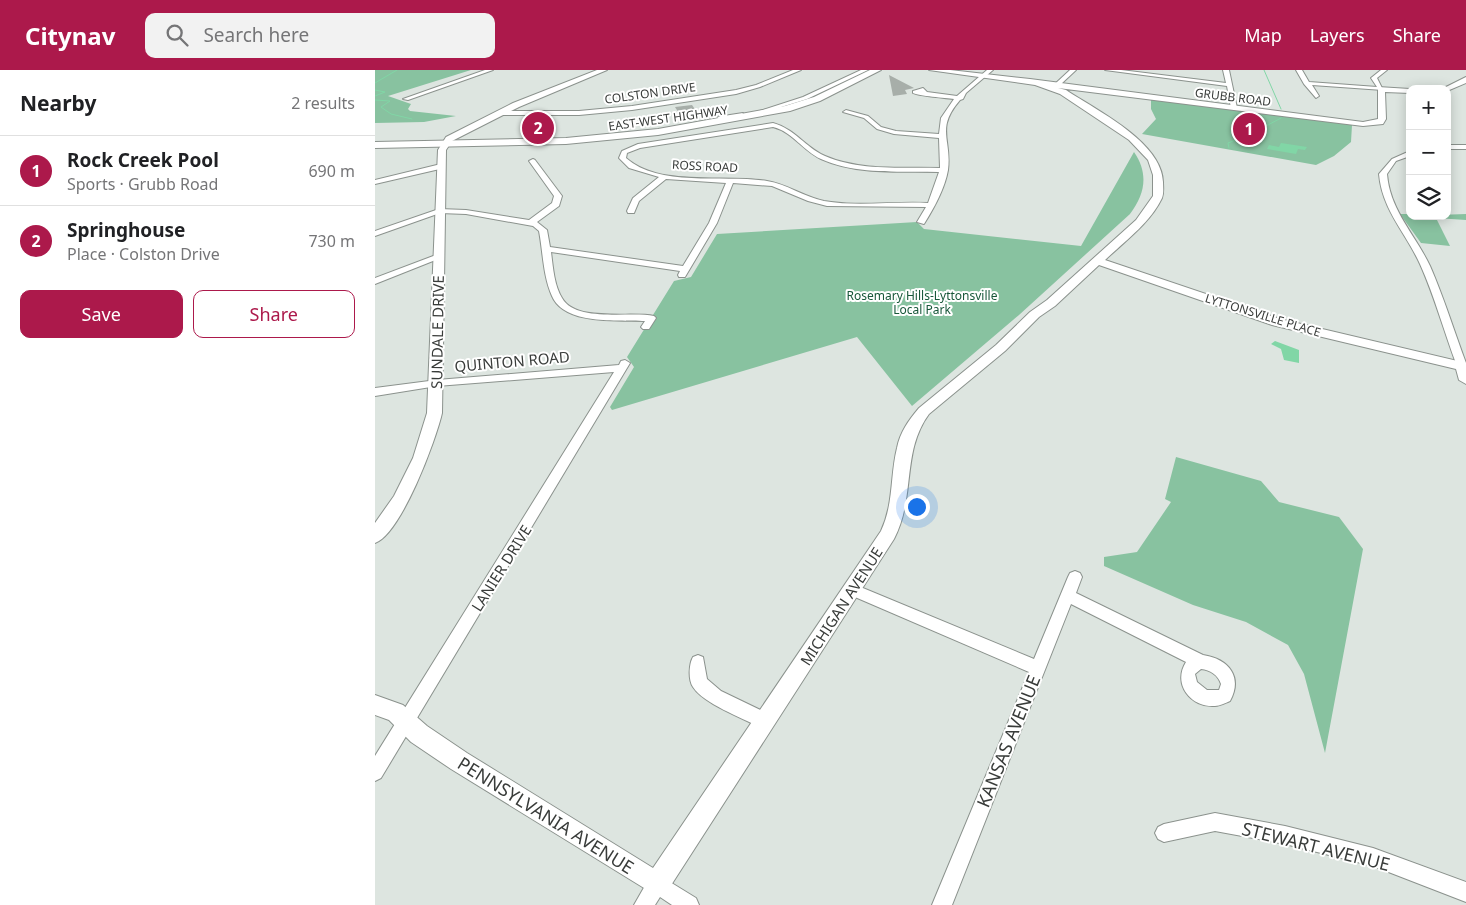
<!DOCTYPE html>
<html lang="en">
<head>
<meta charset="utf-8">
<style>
  :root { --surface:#fff; --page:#f2f2f2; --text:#202124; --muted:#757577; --line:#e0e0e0; --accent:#ac194b }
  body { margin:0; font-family:"Noto Sans",sans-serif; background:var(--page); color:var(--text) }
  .controls { position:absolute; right:15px; top:15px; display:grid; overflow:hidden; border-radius:10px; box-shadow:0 2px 12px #0003 }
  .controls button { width:45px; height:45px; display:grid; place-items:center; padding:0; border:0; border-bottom:1px solid var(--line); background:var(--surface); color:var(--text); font:25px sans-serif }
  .you { position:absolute; left:541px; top:436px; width:18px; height:18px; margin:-12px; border:4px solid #fff; border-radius:50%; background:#1a73e8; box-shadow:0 0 0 8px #1a73e833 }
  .badge { display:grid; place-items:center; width:32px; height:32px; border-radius:50%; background:var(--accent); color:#fff; font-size:16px; font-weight:700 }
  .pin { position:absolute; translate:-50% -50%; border:2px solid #fff; box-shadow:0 1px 5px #0006 }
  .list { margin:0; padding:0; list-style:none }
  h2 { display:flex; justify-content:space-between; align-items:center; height:65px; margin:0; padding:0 20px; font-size:21px }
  h2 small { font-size:16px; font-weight:400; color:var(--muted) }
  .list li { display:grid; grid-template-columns:32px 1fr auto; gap:15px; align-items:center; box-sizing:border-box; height:70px; padding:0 20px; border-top:1px solid var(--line) }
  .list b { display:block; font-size:19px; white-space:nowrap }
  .list p { margin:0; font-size:16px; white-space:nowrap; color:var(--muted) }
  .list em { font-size:16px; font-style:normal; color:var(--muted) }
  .actions { display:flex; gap:10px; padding:15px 20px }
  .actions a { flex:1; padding:11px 0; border:1px solid var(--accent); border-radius:10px; text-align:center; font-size:18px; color:var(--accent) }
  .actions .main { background:var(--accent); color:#fff }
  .icon { flex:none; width:28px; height:28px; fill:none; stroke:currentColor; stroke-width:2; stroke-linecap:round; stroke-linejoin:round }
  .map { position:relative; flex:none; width:1091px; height:835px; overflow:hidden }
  header { display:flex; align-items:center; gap:30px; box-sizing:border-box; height:70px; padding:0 25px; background:var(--accent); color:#fff }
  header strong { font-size:24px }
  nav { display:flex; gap:28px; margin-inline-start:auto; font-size:18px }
  .search { width:350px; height:45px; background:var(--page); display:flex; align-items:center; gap:12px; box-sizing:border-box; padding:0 18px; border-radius:10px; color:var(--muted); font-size:19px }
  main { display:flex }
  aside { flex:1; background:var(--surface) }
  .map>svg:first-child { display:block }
  .green { fill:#88c2a0 }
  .water { fill:#81d6a6 }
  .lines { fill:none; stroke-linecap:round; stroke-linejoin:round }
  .stream { stroke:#81d6a6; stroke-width:1 }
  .building { fill:#a7aea9 }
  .minor-casing { stroke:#8b928d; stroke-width:2 }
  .tertiary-casing { stroke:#8b928d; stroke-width:2 }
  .primary-casing { stroke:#8b928d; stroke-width:2 }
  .minor { fill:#fff; fill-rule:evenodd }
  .tertiary { fill:#fff; fill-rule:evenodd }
  .primary { fill:#fff; fill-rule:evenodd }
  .labels { text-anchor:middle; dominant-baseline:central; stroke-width:4; stroke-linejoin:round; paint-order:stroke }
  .far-street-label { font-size:12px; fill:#393c3a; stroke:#fff }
  .far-park-label { font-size:12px; fill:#175739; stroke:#fff }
  .street-label { font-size:15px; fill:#393c3a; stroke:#fff }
  .near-street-label { font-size:18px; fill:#393c3a; stroke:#fff }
</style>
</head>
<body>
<header>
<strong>Citynav</strong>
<div class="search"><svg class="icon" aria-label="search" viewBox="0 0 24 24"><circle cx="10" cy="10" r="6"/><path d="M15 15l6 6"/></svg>Search here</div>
<nav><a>Map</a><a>Layers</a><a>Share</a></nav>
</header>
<main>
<aside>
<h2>Nearby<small>2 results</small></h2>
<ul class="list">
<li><span class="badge">1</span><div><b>Rock Creek Pool</b><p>Sports · Grubb Road</p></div><em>690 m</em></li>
<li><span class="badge">2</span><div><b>Springhouse</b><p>Place · Colston Drive</p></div><em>730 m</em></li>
</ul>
<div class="actions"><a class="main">Save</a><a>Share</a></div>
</aside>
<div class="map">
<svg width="1091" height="835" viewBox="0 0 1091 835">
  <rect width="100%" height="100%" fill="#dde5e0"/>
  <g class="green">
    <path d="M0 0H96L13 26 36 34 33 39 35 41 81 46 49 52 0 53Z"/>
    <path d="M776 29 977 55 976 72 959 86 941 95 767 64 781 49 776 39Z"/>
    <path d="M759 82C774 104 770 124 755 144L644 245 537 336 482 267 237 340 235 337 259 297 252 287 299 211 316 207 342 164 542 152 549 159 706 176Z"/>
    <path d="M1025 144H1035V146L1091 144V150L1061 148 1075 176 1046 173Z"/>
    <path d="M801 387 886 411 904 432 964 447 988 479 950 683 929 604 913 575 871 552 818 535 729 496V487L762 482 796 432 790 429Z"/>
  </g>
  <g class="water">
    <path d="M906 73 932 77 930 80 923 79 921 84 892 79 894 75 904 77Z"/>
    <path d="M900 271 924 280V293L909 290 906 279 896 274Z"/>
  </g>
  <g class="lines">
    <g class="stream">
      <path d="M889 0 906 39"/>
      <path d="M0 13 22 0"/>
      <path d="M0 20 10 22 0 26"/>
      <path d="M0 30 15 31 6 37 16 44 37 49"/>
      <path d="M854 78 853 73 868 67 865 63 867 61 891 56 906 48"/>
    </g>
  </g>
  <g class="building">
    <path d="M514 5 539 18 530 20 532 24 518 26Z"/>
    <path d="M317 35 324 45 307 48 300 37Z"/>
  </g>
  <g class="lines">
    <g class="minor-casing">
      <g id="minor">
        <path d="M110 0H118L33 30 28 29Z"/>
        <path d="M418 0H426L385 17 361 24 257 40 204 45H125L122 43 125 41H204L257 36 361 20 381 15Z"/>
        <path d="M486 0H493L432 29 390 42 385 41 428 27Z"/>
        <path d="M612 0H618L591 23 588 29 585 30C560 59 577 69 573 100 570 118 559 138 549 154L542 152 551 137 452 136 433 131 397 116 358 113 342 153 310 207H304L303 205 305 201 176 182C178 197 179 215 187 228 201 253 256 241 279 246L281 248 274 259H268L266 257 270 251C243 250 189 255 177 226 168 206 168 182 164 161L158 156 91 144 65 143 0 166V161L64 139 91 140 154 150 177 133 179 126 154 91 158 89 160 90 187 126 184 136 162 152 172 160 175 177 308 196 334 153 351 113 291 109 264 131 259 143H253L252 141 258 128 284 107 254 98 244 88 247 81 263 74 398 53C420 59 430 77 450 86 484 101 528 97 565 98L564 68 519 64 502 59 489 48 468 42 471 40 493 46 506 57 521 61 564 64 566 48 579 29C571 28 543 26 538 23V21L548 18 552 22 582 26ZM398 57C418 62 428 81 446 89 482 105 525 101 564 102L553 133C519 131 483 137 449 131 429 127 412 114 392 111 349 104 285 118 251 88L252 83 265 78Z"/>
        <path d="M695 0H701L685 15H681V13Z"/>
        <path d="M730 0H746L851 13 848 0H854L862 38 859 40 856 38 852 16Z"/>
        <path d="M921 0H927L934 12 1002 17 996 8 1006 0H1012L1002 8 1008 20 937 15 944 26 941 28 929 14Z"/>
        <path d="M368 43 366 46 345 49 342 47Z"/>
        <rect x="1072" y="75" width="19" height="4"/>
        <path d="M1035 81V86L1021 91 1012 104C1015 141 1040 164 1055 196 1069 228 1079 261 1091 293V300L1082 296C1069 262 1060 227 1045 194 1031 163 1007 140 1004 104L1017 89Z"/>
        <path d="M66 94H69V98L0 114V110Z"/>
        <path d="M61 185 68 187 0 214V208Z"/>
        <path d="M250 290 255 293 6 708 0 711V686L239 302 62 316 0 326V318L62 310 244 295 246 291Z"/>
        <path d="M700 501 705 503 707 507 701 523 828 585C854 589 868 607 855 631 850 633 845 636 840 636 816 638 797 614 811 592L696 534 577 835H557L654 602 473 524 471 520 473 516 478 514 483 516 659 589 693 507 695 503ZM826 599C835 600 843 605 846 614L844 620H832L822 612 820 604Z"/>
        <path d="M323 585 328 587 332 609 346 621 396 645 398 651 396 657 390 659 384 657C366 647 329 634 318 617 313 610 314 594 318 587Z"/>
        <path d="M840 743 910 756 998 778 1091 812V832L998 796 910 774 840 761 789 772 783 769 780 763 783 757 789 754Z"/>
        <path d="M282 804 321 828 324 835H297L285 827 280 835H259L275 807Z"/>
      </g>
    </g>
    <g class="tertiary-casing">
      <g id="tertiary">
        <path d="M222 0H232L144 37 77 71 71 80 67 343C61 370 26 464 0 473V453L19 426 38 388 52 343 63 80 71 67 138 33Z"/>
        <path d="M554 0H575L655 9 988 52 1003 49V17L1035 19V23L1010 22 1011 49 1008 54 988 56 683 18 691 20C721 40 787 72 788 112 788 117 789 123 787 128 775 153 750 171 730 190L905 249 1091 293V314L1084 310 1081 299 897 255 724 195 680 236 664 247 630 281 554 344C526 382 541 427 519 469L291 823 282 826 76 699 36 672 14 650 0 645V625L28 635 52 656 92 683 278 798 506 461C519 433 515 406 522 378 525 362 534 350 544 338L621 275 655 242 672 230 761 150 778 126V105L773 90 754 70 685 24 660 15Z"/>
        <path d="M1091 7V13L1072 21V19H1067Z"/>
      </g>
    </g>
    <g class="primary-casing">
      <path id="primary" d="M495 0H506L445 31 415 41 283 65 191 74 0 78V72L191 68 283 59 410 36 439 27Z"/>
    </g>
    <use href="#minor" class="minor"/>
    <use href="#tertiary" class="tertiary"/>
    <use href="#primary" class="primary"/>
  </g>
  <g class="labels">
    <g class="far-street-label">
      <text transform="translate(275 23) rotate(-8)">COLSTON DRIVE</text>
      <text transform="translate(858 27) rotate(7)">GRUBB ROAD</text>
      <text transform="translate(293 48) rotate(-8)">EAST-WEST HIGHWAY</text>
      <text transform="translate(330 96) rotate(3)">ROSS ROAD</text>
      <text transform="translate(888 245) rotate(17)">LYTTONSVILLE PLACE</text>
    </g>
    <g class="far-park-label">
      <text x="547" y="225">Rosemary Hills-Lyttonsville<tspan x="547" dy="14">Local Park</tspan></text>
    </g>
    <g class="street-label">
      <text transform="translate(62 262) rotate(-89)">SUNDALE DRIVE</text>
      <text transform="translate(137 291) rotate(-5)">QUINTON ROAD</text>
      <text transform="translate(126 498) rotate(-58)">LANIER DRIVE</text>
      <text transform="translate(466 536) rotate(-57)">MICHIGAN AVENUE</text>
    </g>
    <g class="near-street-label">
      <text transform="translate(633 671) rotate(-68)">KANSAS AVENUE</text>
      <text transform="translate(171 745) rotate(32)">PENNSYLVANIA AVENUE</text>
      <text transform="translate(941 776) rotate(14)">STEWART AVENUE</text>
    </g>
  </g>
</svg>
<div class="controls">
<button>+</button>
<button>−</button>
<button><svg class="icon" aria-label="layers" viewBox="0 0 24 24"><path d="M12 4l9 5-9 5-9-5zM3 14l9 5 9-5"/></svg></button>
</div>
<div class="you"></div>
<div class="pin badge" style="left:874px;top:59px">1</div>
<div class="pin badge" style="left:163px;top:58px">2</div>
</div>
</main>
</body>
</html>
